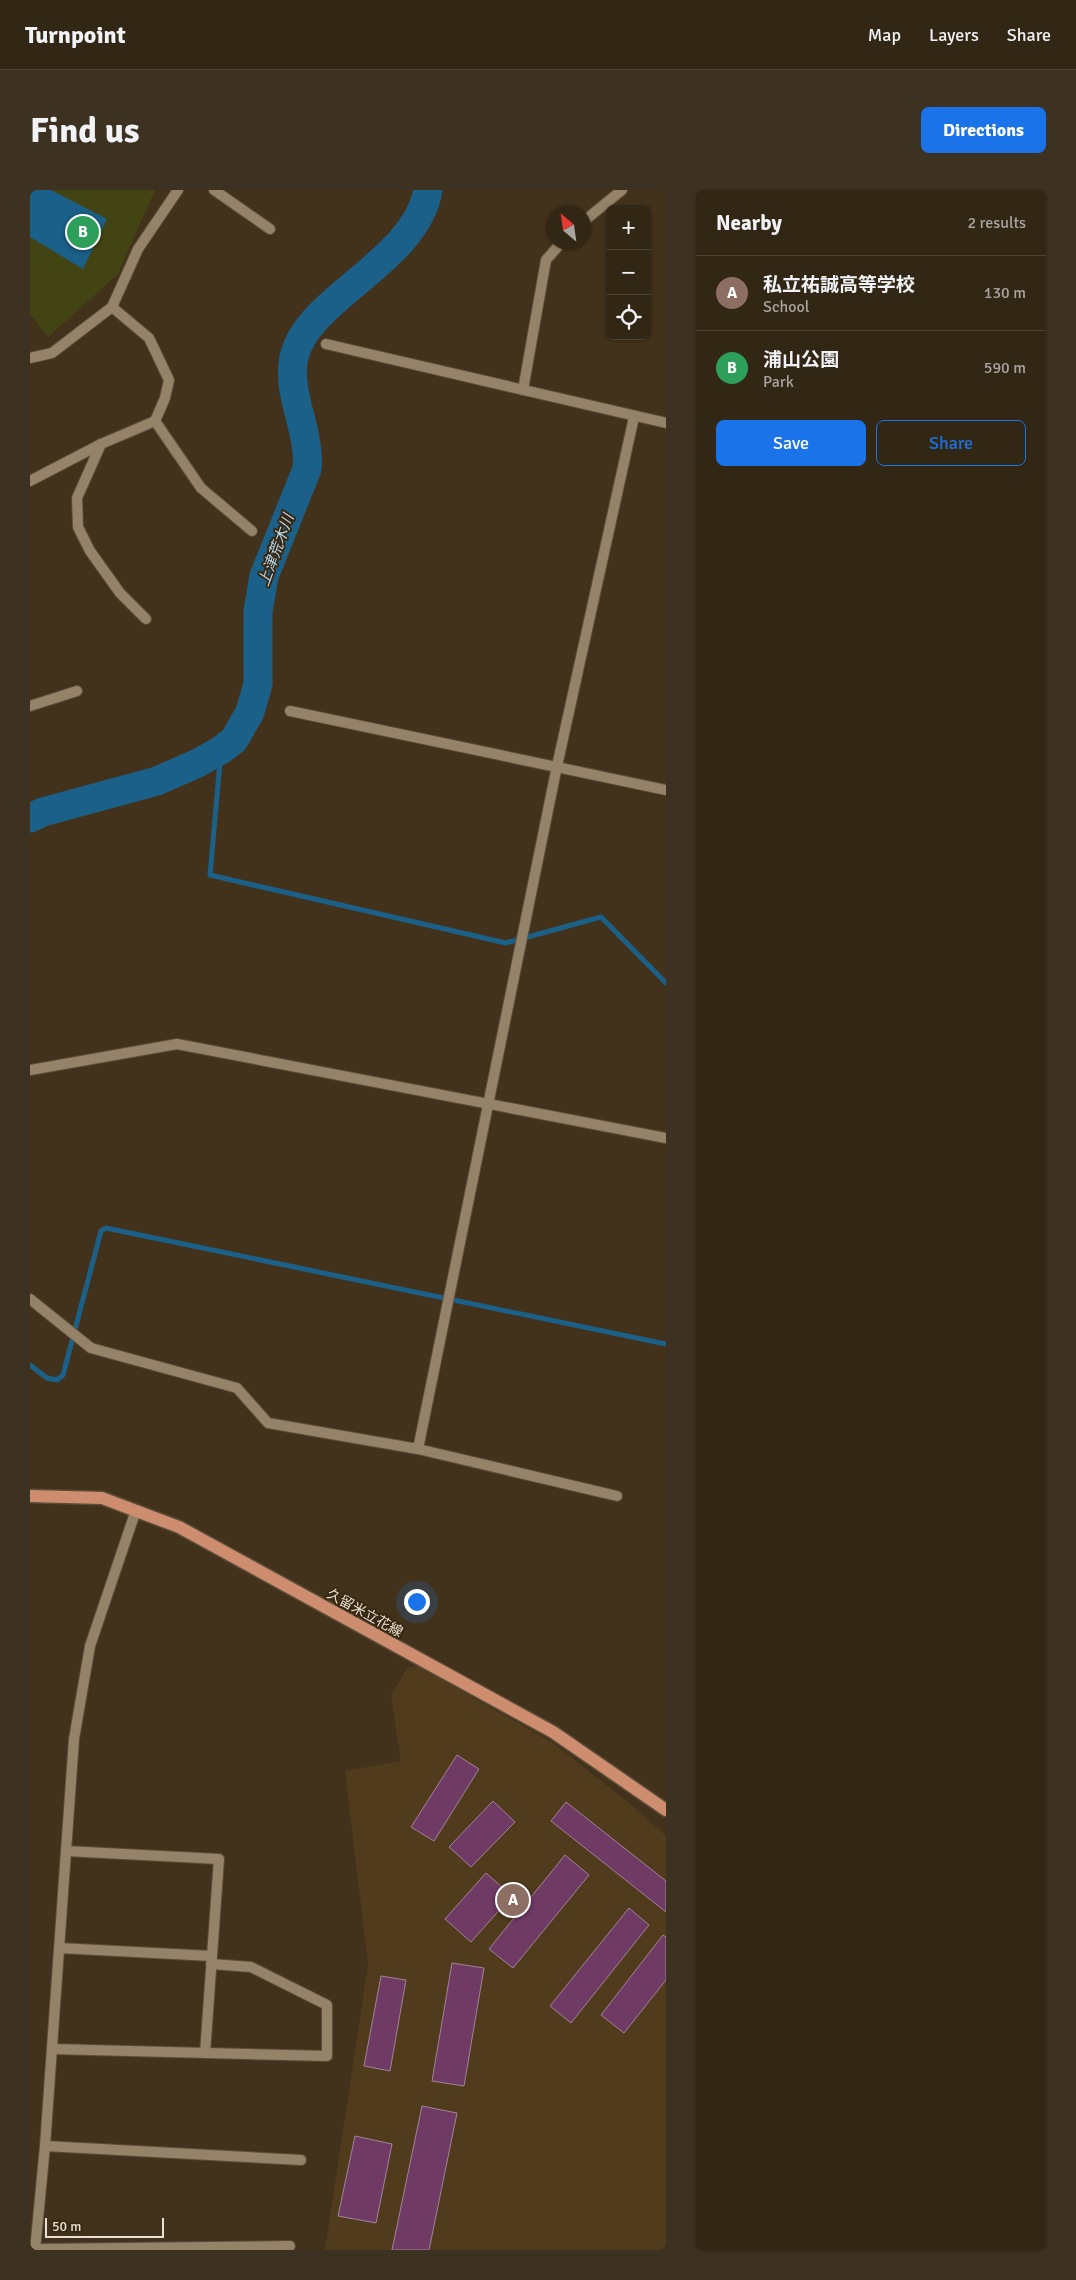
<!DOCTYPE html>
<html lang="en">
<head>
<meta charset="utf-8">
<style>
  :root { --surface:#322614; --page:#3d3222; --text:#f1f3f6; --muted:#a8a5a0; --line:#4d4334; --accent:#1a73e8 }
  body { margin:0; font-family:Signika,"Noto Sans JP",sans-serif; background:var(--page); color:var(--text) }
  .controls { position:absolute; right:15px; top:15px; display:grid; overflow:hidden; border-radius:8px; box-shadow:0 1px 4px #0004 }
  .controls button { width:45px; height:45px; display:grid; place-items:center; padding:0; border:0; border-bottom:1px solid var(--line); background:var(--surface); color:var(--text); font:25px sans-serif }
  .compass { position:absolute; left:516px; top:15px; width:45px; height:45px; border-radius:50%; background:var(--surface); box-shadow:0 1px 4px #0004; rotate:331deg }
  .scale { position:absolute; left:15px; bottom:12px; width:119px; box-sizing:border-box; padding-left:5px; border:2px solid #eae0d2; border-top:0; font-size:14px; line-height:18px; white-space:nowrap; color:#eae0d2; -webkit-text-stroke:4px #382811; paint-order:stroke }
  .you { position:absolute; left:386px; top:1411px; width:18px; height:18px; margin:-12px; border:4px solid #fff; border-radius:50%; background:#1a73e8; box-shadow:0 0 0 8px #1a73e833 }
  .badge { display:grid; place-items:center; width:32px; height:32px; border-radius:50%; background:var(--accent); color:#fff; font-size:16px; font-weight:700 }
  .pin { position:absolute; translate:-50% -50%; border:2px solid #fff; box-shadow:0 1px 5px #0006 }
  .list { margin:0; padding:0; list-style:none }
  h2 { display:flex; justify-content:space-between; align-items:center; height:65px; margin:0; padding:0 20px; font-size:21px }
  h2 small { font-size:16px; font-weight:400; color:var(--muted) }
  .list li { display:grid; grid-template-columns:32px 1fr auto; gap:15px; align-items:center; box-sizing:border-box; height:75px; padding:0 20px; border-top:1px solid var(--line) }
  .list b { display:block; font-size:19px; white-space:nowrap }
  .list p { margin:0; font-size:16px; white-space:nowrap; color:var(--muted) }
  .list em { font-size:16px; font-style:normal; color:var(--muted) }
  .actions { display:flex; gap:10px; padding:15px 20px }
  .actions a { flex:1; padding:11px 0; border:1px solid var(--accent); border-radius:8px; text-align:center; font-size:18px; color:var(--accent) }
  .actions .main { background:var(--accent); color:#fff }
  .icon { flex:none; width:28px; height:28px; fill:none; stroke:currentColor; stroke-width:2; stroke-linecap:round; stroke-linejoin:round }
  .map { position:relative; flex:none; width:636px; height:2060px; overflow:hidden; border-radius:8px }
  header { display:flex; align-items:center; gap:30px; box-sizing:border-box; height:70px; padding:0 25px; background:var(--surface); border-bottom:1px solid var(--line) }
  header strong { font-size:24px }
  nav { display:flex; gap:28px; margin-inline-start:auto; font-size:18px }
  .intro { display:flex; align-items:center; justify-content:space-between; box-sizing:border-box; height:120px; padding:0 30px }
  h1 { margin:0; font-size:35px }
  .button { padding:12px 22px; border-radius:8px; background:var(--accent); color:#fff; font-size:18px; font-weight:700 }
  main { display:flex; gap:30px; padding:0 30px }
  aside { flex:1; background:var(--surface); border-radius:8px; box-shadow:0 1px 4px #0004 }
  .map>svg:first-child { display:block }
  .built { fill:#503b1d }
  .green { fill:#434413 }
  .water { fill:#1b6089 }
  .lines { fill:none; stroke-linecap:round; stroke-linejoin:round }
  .stream { stroke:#1b6089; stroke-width:5 }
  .river { stroke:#1b6089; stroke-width:29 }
  .building { fill:#6f3a64; stroke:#a08599 }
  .minor-casing { stroke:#5b4d3a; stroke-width:12 }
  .primary-casing { stroke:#5b4d3a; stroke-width:15 }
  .minor { stroke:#958369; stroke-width:10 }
  .primary { stroke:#cd8d6e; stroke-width:12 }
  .labels { text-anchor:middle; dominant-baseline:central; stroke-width:4; stroke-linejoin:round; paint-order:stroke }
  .street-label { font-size:14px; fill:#eae0d2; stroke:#382811 }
  .water-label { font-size:15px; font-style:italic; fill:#b7d9f2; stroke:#382811 }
</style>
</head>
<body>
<header>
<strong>Turnpoint</strong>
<nav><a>Map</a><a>Layers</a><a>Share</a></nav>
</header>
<div class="intro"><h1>Find us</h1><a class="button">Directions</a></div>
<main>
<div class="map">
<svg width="636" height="2060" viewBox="0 0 636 2060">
  <rect width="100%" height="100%" fill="#43321b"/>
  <path class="built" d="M388 1476 523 1553 604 1617 636 1646V2060H295L338 1775 315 1581 371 1571 361 1505 378 1477Z"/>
  <path class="green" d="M0 0H125L88 84 18 147 0 124Z"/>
  <path class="water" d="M0 0H21L77 29 53 79 0 47Z"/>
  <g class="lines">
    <g class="stream">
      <path d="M191 560 180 685 476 753 571 727 636 793"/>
      <path d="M0 1175 17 1188 27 1190 33 1185 71 1041 76 1038 636 1154"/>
    </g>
    <path class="river" d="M0 628 13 622 127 591 168 573 191 560 204 550 220 522 228 494V421L234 386 277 279C281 242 256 204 264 167 267 153 276 140 285 130 320 91 389 55 398 0"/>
  </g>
  <g class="building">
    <path d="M427 1565 449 1579 404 1651 381 1637Z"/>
    <path d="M463 1611 485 1632 441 1677 419 1657Z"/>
    <path d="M536 1612 636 1691V1722L521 1631Z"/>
    <path d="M535 1665 559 1685 483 1778 459 1759Z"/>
    <path d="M456 1683 482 1706 441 1752 415 1729Z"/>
    <path d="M599 1718 619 1735 541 1833 520 1816Z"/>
    <path d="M633 1745 636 1747V1790L594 1843 571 1825Z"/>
    <path d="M422 1773 454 1778 434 1896 402 1891Z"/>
    <path d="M351 1786 376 1790 360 1881 334 1876Z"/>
    <path d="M392 1916 427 1923 399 2060H362Z"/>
    <path d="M325 1946 362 1954 346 2033 308 2026Z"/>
  </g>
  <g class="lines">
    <g class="minor-casing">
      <g id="minor">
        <path d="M184 0 240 39"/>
        <path d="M554 31 592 0"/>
        <path d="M296 154 636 233"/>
        <path d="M0 168 22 163 82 117 108 59 148 0"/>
        <path d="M493 200 516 70 532 52"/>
        <path d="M125 231 171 298 222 341"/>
        <path d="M71 254 47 308 48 337 60 361 90 403 116 429"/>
        <path d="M0 291 71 254 125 231 135 208 139 190 119 148 82 117"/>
        <path d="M0 516 47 501"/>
        <path d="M260 521 636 600"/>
        <path d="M0 880 147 854 636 948"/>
        <path d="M0 1109 61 1158 207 1198 238 1233 388 1259 587 1306"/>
        <path d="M388 1259 527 576 604 227"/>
        <path d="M36 1661 189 1669 175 1863"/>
        <path d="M29 1758 182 1766"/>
        <path d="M22 1859 297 1866V1815L221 1777 181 1774"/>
        <path d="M15 1956 271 1970"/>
        <path d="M5 2059 260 2056"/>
        <path d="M5 2060 15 1956 44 1549 60 1456 106 1320"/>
      </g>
    </g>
    <g class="primary-casing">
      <path id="primary" d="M0 1306 72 1308 149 1337 523 1542 636 1620"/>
    </g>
    <use href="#minor" class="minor"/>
    <use href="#primary" class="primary"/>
  </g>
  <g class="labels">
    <g class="street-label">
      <text transform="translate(335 1423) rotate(29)">久留米立花線</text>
    </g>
    <g class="water-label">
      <text transform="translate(246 360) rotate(-70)">上津荒木川</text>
    </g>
  </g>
</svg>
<div class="controls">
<button>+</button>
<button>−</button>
<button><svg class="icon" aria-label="locate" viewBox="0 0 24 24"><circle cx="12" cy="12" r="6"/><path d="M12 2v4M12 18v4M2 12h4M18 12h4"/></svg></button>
</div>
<svg class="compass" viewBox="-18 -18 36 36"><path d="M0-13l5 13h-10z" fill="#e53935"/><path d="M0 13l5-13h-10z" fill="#a8a5a0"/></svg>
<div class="scale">50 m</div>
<div class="you"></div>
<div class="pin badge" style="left:483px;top:1710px;background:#8d6e63">A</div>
<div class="pin badge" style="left:53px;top:42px;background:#2e9e5b">B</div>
</div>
<aside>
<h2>Nearby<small>2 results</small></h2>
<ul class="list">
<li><span class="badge" style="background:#8d6e63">A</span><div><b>私立祐誠高等学校</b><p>School</p></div><em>130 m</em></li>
<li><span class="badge" style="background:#2e9e5b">B</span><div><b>浦山公園</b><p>Park</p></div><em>590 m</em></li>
</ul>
<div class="actions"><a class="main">Save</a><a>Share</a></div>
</aside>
</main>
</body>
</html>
